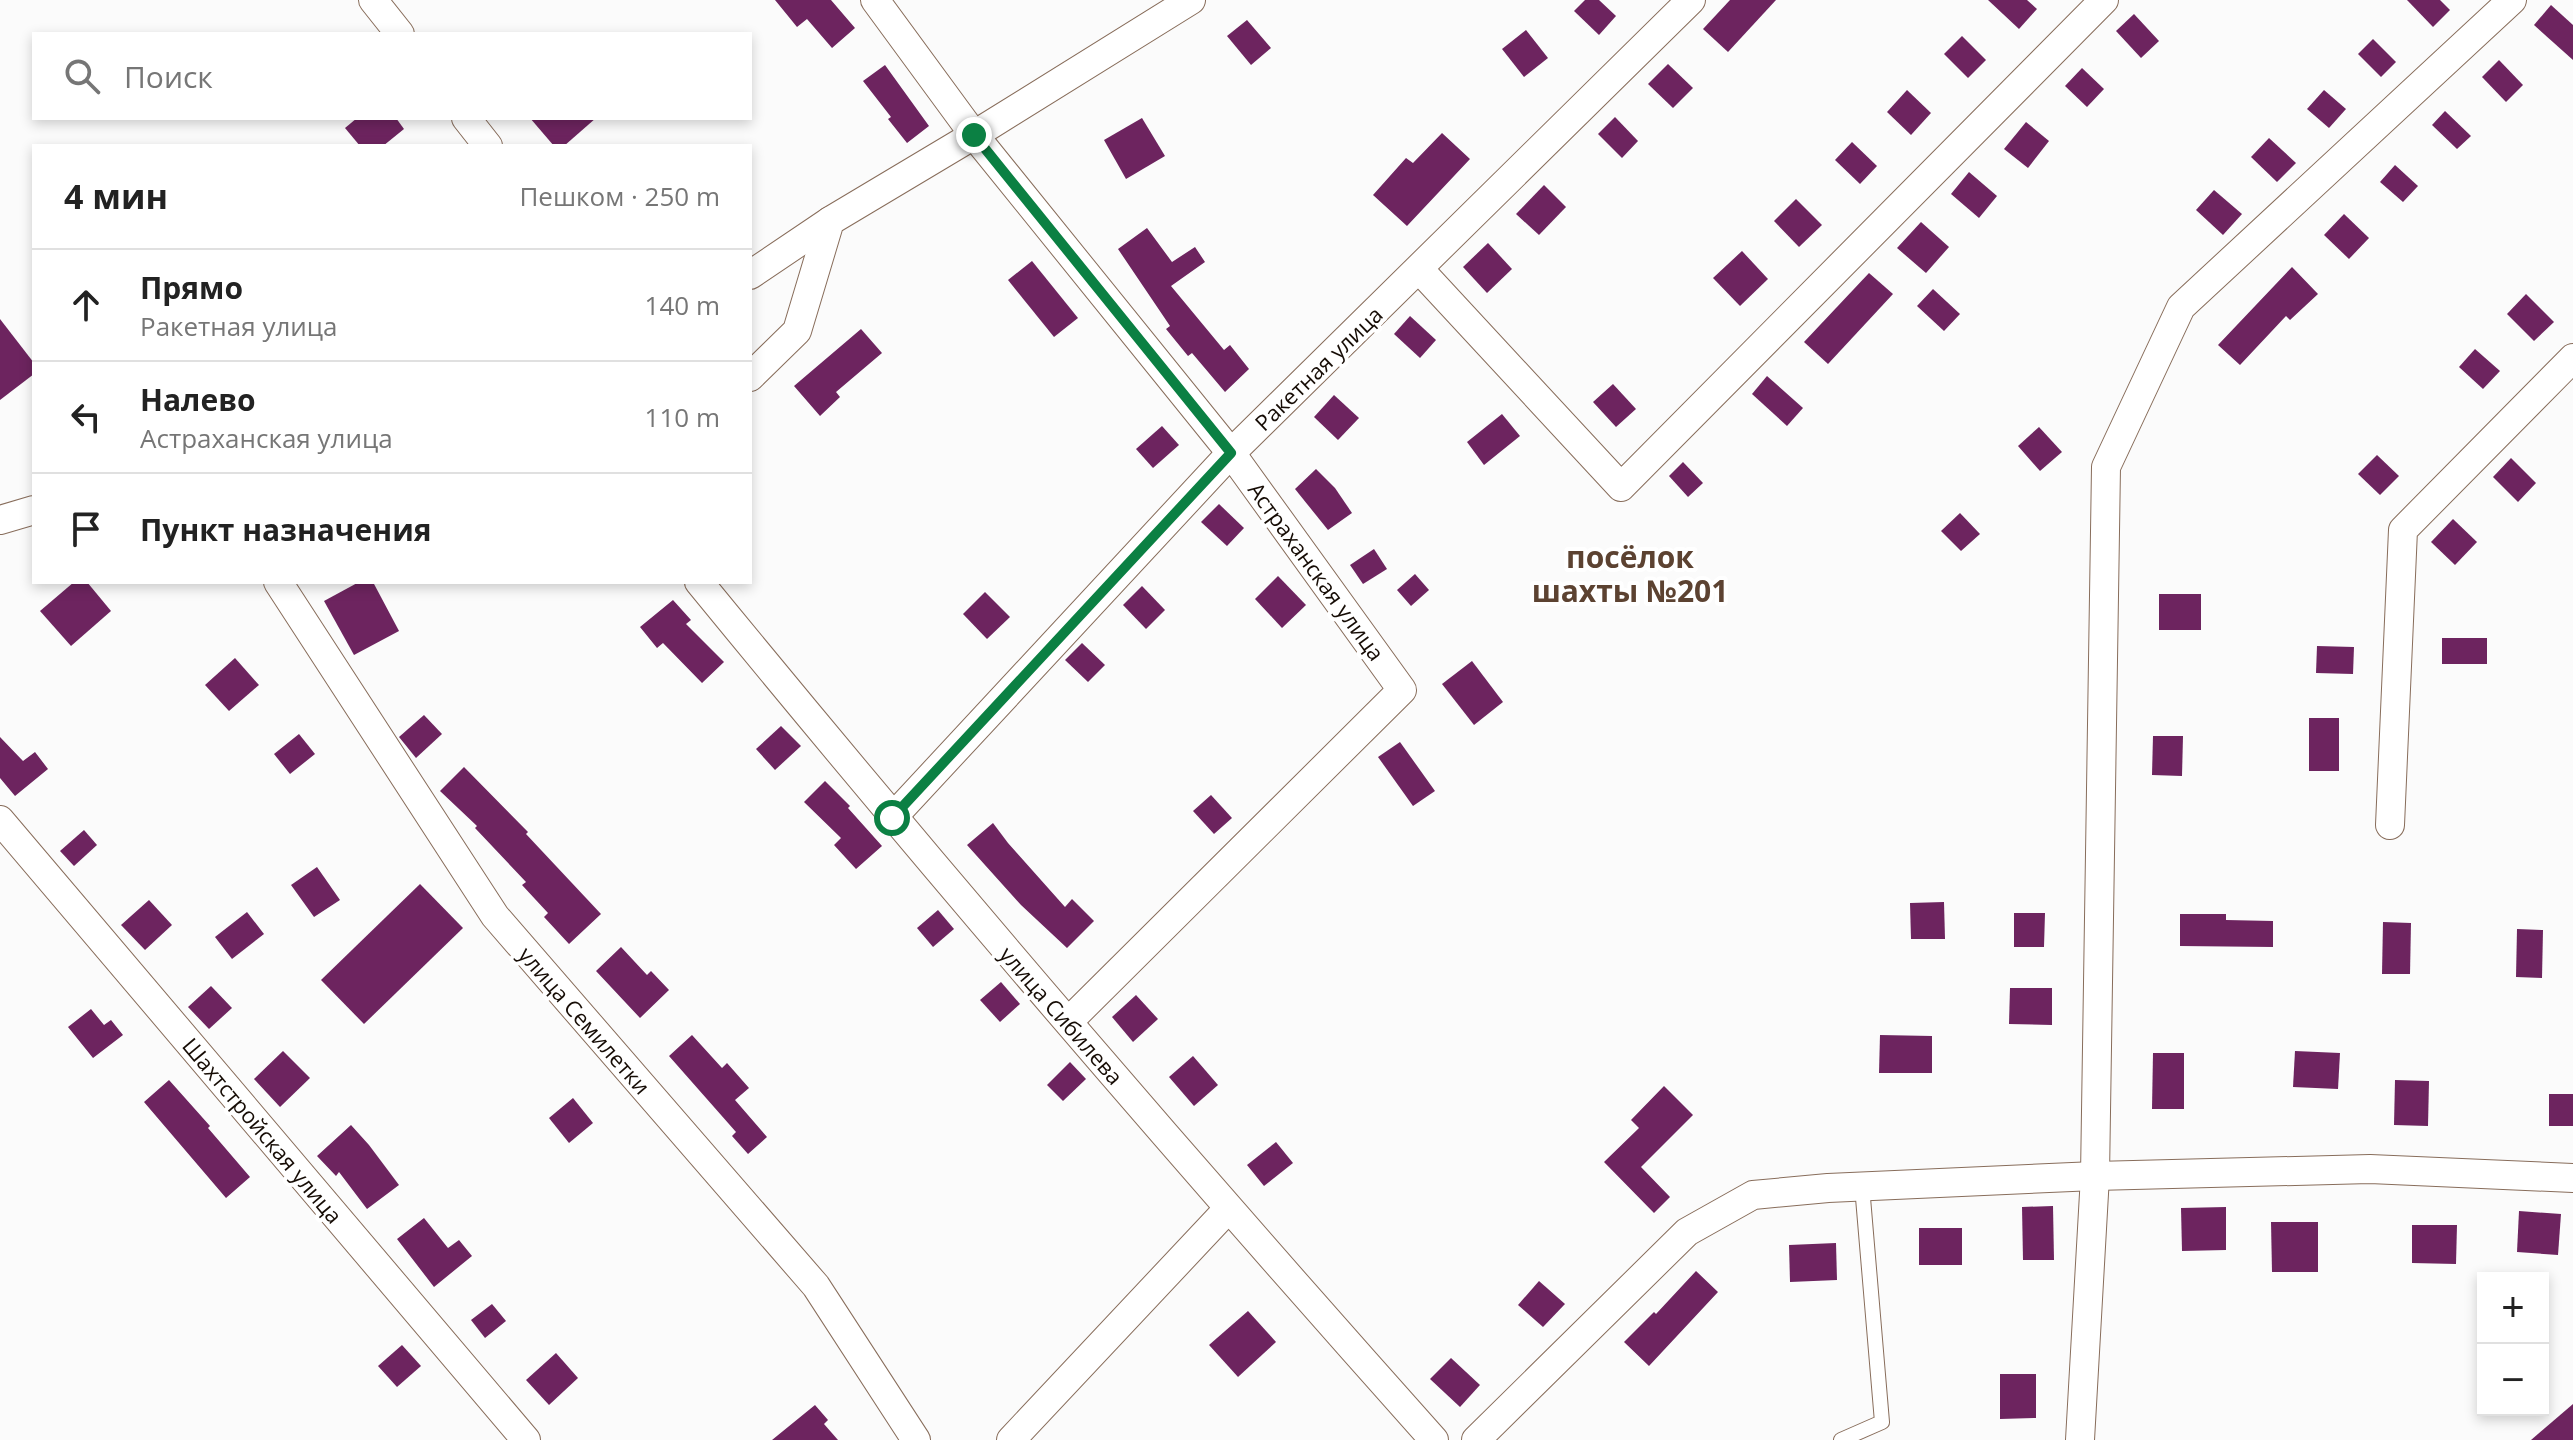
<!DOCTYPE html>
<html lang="ru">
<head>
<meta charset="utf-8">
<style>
  :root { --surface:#fff; --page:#f2f2f2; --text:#222; --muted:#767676; --line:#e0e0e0 }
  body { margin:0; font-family:"Open Sans",sans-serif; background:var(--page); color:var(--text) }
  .controls { position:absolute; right:24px; bottom:24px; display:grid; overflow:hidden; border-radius:0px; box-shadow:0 4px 12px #0003 }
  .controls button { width:72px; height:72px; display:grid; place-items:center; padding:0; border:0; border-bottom:2px solid var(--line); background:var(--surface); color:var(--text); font:40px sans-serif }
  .stop { position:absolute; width:24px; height:24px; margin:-18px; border:6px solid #0b8043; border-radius:50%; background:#fff }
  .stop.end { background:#0b8043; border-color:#fff; box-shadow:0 2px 8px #0008 }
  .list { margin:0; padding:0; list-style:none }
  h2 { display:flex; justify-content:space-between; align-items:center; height:104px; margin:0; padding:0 32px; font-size:34px }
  h2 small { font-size:26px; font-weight:400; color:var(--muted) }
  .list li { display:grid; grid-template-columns:52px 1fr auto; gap:24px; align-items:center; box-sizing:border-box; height:112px; padding:0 32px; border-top:2px solid var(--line) }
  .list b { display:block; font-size:30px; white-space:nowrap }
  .list p { margin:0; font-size:26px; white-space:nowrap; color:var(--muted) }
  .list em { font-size:26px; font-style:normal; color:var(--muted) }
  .icon { flex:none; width:44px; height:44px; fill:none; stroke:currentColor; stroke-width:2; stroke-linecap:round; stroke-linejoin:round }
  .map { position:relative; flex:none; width:2573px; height:1440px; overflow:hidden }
  .search { position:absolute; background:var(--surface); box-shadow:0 4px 12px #0003; left:32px; top:32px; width:720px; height:88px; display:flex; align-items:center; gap:20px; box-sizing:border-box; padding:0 28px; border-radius:0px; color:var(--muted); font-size:30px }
  .panel { position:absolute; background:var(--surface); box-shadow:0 4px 12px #0003; left:32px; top:144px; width:720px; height:440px; border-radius:0px }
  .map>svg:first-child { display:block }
  .building { fill:#6d245f }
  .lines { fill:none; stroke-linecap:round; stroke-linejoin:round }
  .service-casing { stroke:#886d5b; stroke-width:16 }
  .minor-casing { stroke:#886d5b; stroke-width:30 }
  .service { stroke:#fff; stroke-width:14 }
  .minor { stroke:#fff; stroke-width:28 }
  .route { stroke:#0b8043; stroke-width:10 }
  .labels { text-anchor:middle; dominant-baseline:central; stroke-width:8; stroke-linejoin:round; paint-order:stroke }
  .street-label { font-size:22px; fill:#160c05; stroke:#fff }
  .district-label { font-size:30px; font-weight:bold; fill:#5c4231; stroke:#fff }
</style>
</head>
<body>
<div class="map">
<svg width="2573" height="1440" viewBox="0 0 2573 1440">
  <rect width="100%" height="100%" fill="#fbfbfb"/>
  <g class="building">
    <path d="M775 0H831L855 28 832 48 807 19 797 27Z"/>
    <path d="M1585 0H1599L1616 16 1599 35 1574 11Z"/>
    <path d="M1730 0H1776L1728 52 1703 29Z"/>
    <path d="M1988 0H2027L2037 9 2019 29Z"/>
    <path d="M2407 0H2440L2450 10 2433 27Z"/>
    <path d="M2551 5 2573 25V60L2534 25Z"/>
    <path d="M2134 14 2159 41 2141 58 2116 31Z"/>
    <path d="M1247 20 1271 48 1251 65 1227 36Z"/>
    <path d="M1526 30 1548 58 1524 77 1502 49Z"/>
    <path d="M1962 36 1986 60 1968 78 1944 54Z"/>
    <path d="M2373 39 2396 62 2381 77 2358 54Z"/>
    <path d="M2499 60 2523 85 2506 102 2482 77Z"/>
    <path d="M1668 64 1693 88 1673 108 1648 84Z"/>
    <path d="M885 65 929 126 907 143 888 119 891 117 863 81Z"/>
    <path d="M2082 68 2104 89 2087 107 2065 86Z"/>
    <path d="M1907 90 1931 113 1911 135 1887 112Z"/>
    <path d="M2324 90 2346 109 2329 128 2307 109Z"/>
    <path d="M2445 111 2471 136 2457 149 2432 125Z"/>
    <path d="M1615 117 1638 141 1622 158 1598 134Z"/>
    <path d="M357 118H396L404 129 383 146H360L345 128Z"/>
    <path d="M530 118H596L564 146H554Z"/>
    <path d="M1142 118 1165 156 1126 179 1104 140Z"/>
    <path d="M2026 122 2049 141 2028 168 2004 149Z"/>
    <path d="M1442 133 1470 159 1407 226 1373 195 1406 158 1413 163Z"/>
    <path d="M2269 138 2296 163 2277 182 2251 157Z"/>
    <path d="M1852 142 1877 166 1860 184 1835 160Z"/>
    <path d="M2395 165 2418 186 2403 202 2380 182Z"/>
    <path d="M1969 172 1997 196 1979 218 1951 194Z"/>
    <path d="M1544 185 1566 207 1539 235 1516 214Z"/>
    <path d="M2214 190 2242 214 2223 235 2196 210Z"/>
    <path d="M1796 199 1822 225 1799 247 1774 221Z"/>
    <path d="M2344 214 2369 238 2349 259 2324 235Z"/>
    <path d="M1921 222 1949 247 1926 273 1897 248Z"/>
    <path d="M1147 228 1172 262 1195 247 1205 262 1171 286 1224 350 1230 345 1249 369 1225 392 1192 353 1188 356 1166 329 1170 326 1118 249Z"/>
    <path d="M1488 243 1512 269 1487 293 1463 267Z"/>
    <path d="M1742 251 1768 279 1740 306 1713 278Z"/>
    <path d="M1032 261 1078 318 1054 337 1008 280Z"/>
    <path d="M2292 267 2318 294 2290 320 2286 316 2240 365 2218 345Z"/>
    <path d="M1869 273 1893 294 1828 364 1804 342Z"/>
    <path d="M1933 289 1960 314 1944 331 1917 306Z"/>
    <path d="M2526 294 2554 322 2534 341 2507 314Z"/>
    <path d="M1410 316 1436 340 1420 358 1394 334Z"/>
    <path d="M0 319 34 363V374L0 400Z"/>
    <path d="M861 329 882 353 836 392 840 397 820 416 794 386Z"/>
    <path d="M2475 349 2500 371 2483 389 2459 367Z"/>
    <path d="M1767 376 1803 408 1787 426 1752 394Z"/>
    <path d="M1613 384 1636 409 1616 427 1593 402Z"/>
    <path d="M1334 395 1359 418 1338 440 1314 417Z"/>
    <path d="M1502 414 1520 436 1484 465 1467 442Z"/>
    <path d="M1162 426 1179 445 1153 468 1136 449Z"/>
    <path d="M2039 427 2062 452 2040 471 2018 446Z"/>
    <path d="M2377 455 2399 476 2380 495 2358 474Z"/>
    <path d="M2511 458 2536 483 2518 502 2493 477Z"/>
    <path d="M1683 462 1703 483 1688 497 1669 476Z"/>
    <path d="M1316 469 1335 488 1352 513 1328 530 1295 489Z"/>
    <path d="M1219 504 1244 528 1227 546 1201 522Z"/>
    <path d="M1960 513 1980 534 1961 551 1941 531Z"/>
    <path d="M2453 519 2477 542 2455 565 2431 542Z"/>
    <path d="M1374 549 1387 569 1363 584 1350 565Z"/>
    <path d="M1415 574 1429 590 1411 606 1397 590Z"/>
    <path d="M1278 576 1306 605 1282 628 1255 599Z"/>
    <path d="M74 582H87L111 611 71 646 40 611Z"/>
    <path d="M359 582H373L399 631 354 655 324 601Z"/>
    <path d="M1142 586 1165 610 1146 629 1123 605Z"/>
    <path d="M985 592 1010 617 987 639 963 614Z"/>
    <rect x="2159" y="594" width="42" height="36"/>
    <path d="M673 600 691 620 686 624 724 662 702 683 663 643 657 648 640 627Z"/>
    <rect x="2442" y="638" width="45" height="26"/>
    <path d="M1082 643 1105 665 1088 682 1065 660Z"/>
    <path d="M2317 646 2354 647 2353 674 2316 673Z"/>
    <path d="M235 658 259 685 229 711 205 685Z"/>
    <path d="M1472 661 1503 702 1474 725 1442 684Z"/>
    <path d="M424 715 442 734 416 758 399 737Z"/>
    <rect x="2309" y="718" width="30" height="53"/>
    <path d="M781 726 801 746 775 770 756 749Z"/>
    <path d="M299 734 315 754 290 774 274 754Z"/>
    <path d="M2153 736H2183L2182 776 2152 775Z"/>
    <path d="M0 737 23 761 35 752 48 769 15 796 0 778Z"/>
    <path d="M1400 742 1435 791 1413 806 1378 757Z"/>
    <path d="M464 767 528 832 526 834 601 914 569 944 544 917 548 913 522 885 526 882 475 828 477 826 440 791Z"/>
    <path d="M825 781 850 806 848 808 882 846 856 869 834 845 841 838 804 802Z"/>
    <path d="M1211 795 1232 818 1214 834 1193 811Z"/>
    <path d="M993 823 1008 843 1065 907 1072 899 1094 921 1067 948 1021 905 967 845Z"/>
    <path d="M84 830 97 845 74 866 60 851Z"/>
    <path d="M317 867 340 900 314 917 291 885Z"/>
    <path d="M420 884 463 928 364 1024 321 980Z"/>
    <path d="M149 900 172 925 145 950 121 925Z"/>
    <path d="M1944 902 1945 939H1911L1910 903Z"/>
    <path d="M938 910 954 929 933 947 917 928Z"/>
    <path d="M247 912 264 934 232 959 215 937Z"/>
    <path d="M2014 913H2045L2044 947H2014Z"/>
    <path d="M2180 914H2226V920L2273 921V947L2180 946Z"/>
    <path d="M2383 922 2411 923 2410 974H2382Z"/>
    <path d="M2517 929 2543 930 2542 978 2516 977Z"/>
    <path d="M621 947 647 975 651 971 669 990 640 1018 596 971Z"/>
    <path d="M1001 982 1020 1004 1000 1022 980 1000Z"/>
    <path d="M211 986 232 1008 209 1029 188 1007Z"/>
    <path d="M2010 988H2052V1025L2009 1024Z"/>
    <path d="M1136 995 1158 1019 1133 1042 1112 1017Z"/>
    <path d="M91 1009 104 1025 111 1020 123 1035 93 1058 68 1027Z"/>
    <path d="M692 1035 722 1068 727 1063 749 1088 735 1100 767 1137 748 1154 732 1136 736 1132 669 1056Z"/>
    <path d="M1880 1035 1932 1036V1073H1879Z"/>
    <path d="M283 1051 310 1078 280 1107 254 1079Z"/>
    <path d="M2295 1051 2340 1053 2338 1089 2293 1087Z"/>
    <path d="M2153 1053H2184V1109H2152Z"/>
    <path d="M1193 1056 1218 1085 1194 1106 1169 1077Z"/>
    <path d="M1070 1062 1086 1079 1063 1101 1047 1085Z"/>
    <path d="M169 1080 210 1126 208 1128 250 1177 226 1198 144 1102Z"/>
    <path d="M2395 1080 2429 1081 2428 1126 2394 1125Z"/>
    <path d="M1664 1086 1693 1115 1641 1167 1670 1197 1654 1213 1604 1162 1639 1128 1631 1120Z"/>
    <rect x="2549" y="1094" width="24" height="32"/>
    <path d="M573 1098 593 1123 569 1143 549 1118Z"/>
    <path d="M351 1125 369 1145 399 1185 367 1209 339 1172 336 1176 317 1156Z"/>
    <path d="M1276 1142 1293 1163 1264 1186 1247 1165Z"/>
    <path d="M2053 1206 2054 1260H2023L2022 1207Z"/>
    <path d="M2226 1207V1250L2182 1251 2181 1208Z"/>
    <path d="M2519 1211 2561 1214 2558 1255 2517 1252Z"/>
    <path d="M424 1218 448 1248 459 1240 472 1256 434 1287 397 1239Z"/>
    <path d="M2271 1222H2318V1272H2272Z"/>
    <path d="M2412 1225H2457L2456 1264 2412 1263Z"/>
    <rect x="1919" y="1228" width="43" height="37"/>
    <path d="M1836 1243 1837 1280 1790 1282 1789 1245Z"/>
    <path d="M1696 1271 1718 1292 1649 1366 1624 1342 1654 1312 1656 1314Z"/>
    <path d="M1539 1281 1565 1304 1543 1327 1518 1305Z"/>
    <path d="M492 1304 506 1321 485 1338 471 1320Z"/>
    <path d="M1248 1311 1276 1342 1238 1377 1209 1345Z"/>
    <path d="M402 1345 421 1366 397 1387 378 1366Z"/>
    <path d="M556 1353 578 1378 549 1405 526 1380Z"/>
    <path d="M1451 1358 1480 1385 1460 1407 1430 1379Z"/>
    <path d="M2000 1374H2036V1418L2000 1419Z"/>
    <path d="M2573 1404V1440H2531Z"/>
    <path d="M815 1405 828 1420 824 1424 838 1440H772Z"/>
  </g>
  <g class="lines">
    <g class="service-casing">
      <path id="service" d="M1841 1440 1882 1422 1862 1186"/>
    </g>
    <g class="minor-casing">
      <g id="minor">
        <path d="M373 0 400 34"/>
        <path d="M875 0 974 135 1231 453 1402 690 1069 1021"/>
        <path d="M466 118 488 146"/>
        <path d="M1419 269 1621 487 2104 0"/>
        <path d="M750 275 830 221"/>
        <path d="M750 377 797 331 830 221 974 135 1191 0"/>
        <path d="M0 520 34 510"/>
        <path d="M278 582 495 916 816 1286 916 1440"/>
        <path d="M699 582C938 874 1183 1159 1434 1440"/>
        <path d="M892 818 1231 453 1691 0"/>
        <path d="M0 820 526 1440"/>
        <path d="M2390 825 2403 530 2573 358"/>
        <path d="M1011 1440 1228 1209"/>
        <path d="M1476 1440 1687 1232 1753 1195 1828 1188 2095 1176 2370 1169 2573 1178"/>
        <path d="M2080 1440 2095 1176 2106 467 2181 307 2512 0"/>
      </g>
    </g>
    <use href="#service" class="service"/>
    <use href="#minor" class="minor"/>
  </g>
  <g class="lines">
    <path class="route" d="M892 818 1231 453 974 135"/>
  </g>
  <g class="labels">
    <g class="street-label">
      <text transform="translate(1318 368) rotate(-44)">Ракетная улица</text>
      <text transform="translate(1317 571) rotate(54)">Астраханская улица</text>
      <text transform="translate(1062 1015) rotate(49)">улица Сибилева</text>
      <text transform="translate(585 1020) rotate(49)">улица Семилетки</text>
      <text transform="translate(263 1130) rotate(50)">Шахтстройская улица</text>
    </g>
    <g class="district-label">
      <text x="1630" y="556">посёлок<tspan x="1630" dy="34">шахты №201</tspan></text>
    </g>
  </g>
</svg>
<div class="controls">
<button>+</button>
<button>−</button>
</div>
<div class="stop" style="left:892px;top:818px"></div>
<div class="stop end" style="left:974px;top:135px"></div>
<div class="search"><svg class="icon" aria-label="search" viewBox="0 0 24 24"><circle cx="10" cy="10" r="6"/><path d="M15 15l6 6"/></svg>Поиск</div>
<section class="panel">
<h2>4 мин<small>Пешком · 250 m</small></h2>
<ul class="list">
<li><svg class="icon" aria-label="ahead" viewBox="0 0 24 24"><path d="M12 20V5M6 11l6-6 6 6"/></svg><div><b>Прямо</b><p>Ракетная улица</p></div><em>140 m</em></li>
<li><svg class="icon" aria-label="left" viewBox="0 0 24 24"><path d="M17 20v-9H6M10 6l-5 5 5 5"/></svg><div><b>Налево</b><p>Астраханская улица</p></div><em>110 m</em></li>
<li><svg class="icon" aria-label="arrive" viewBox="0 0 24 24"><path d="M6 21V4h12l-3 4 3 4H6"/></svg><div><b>Пункт назначения</b></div></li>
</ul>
</section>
</div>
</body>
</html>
